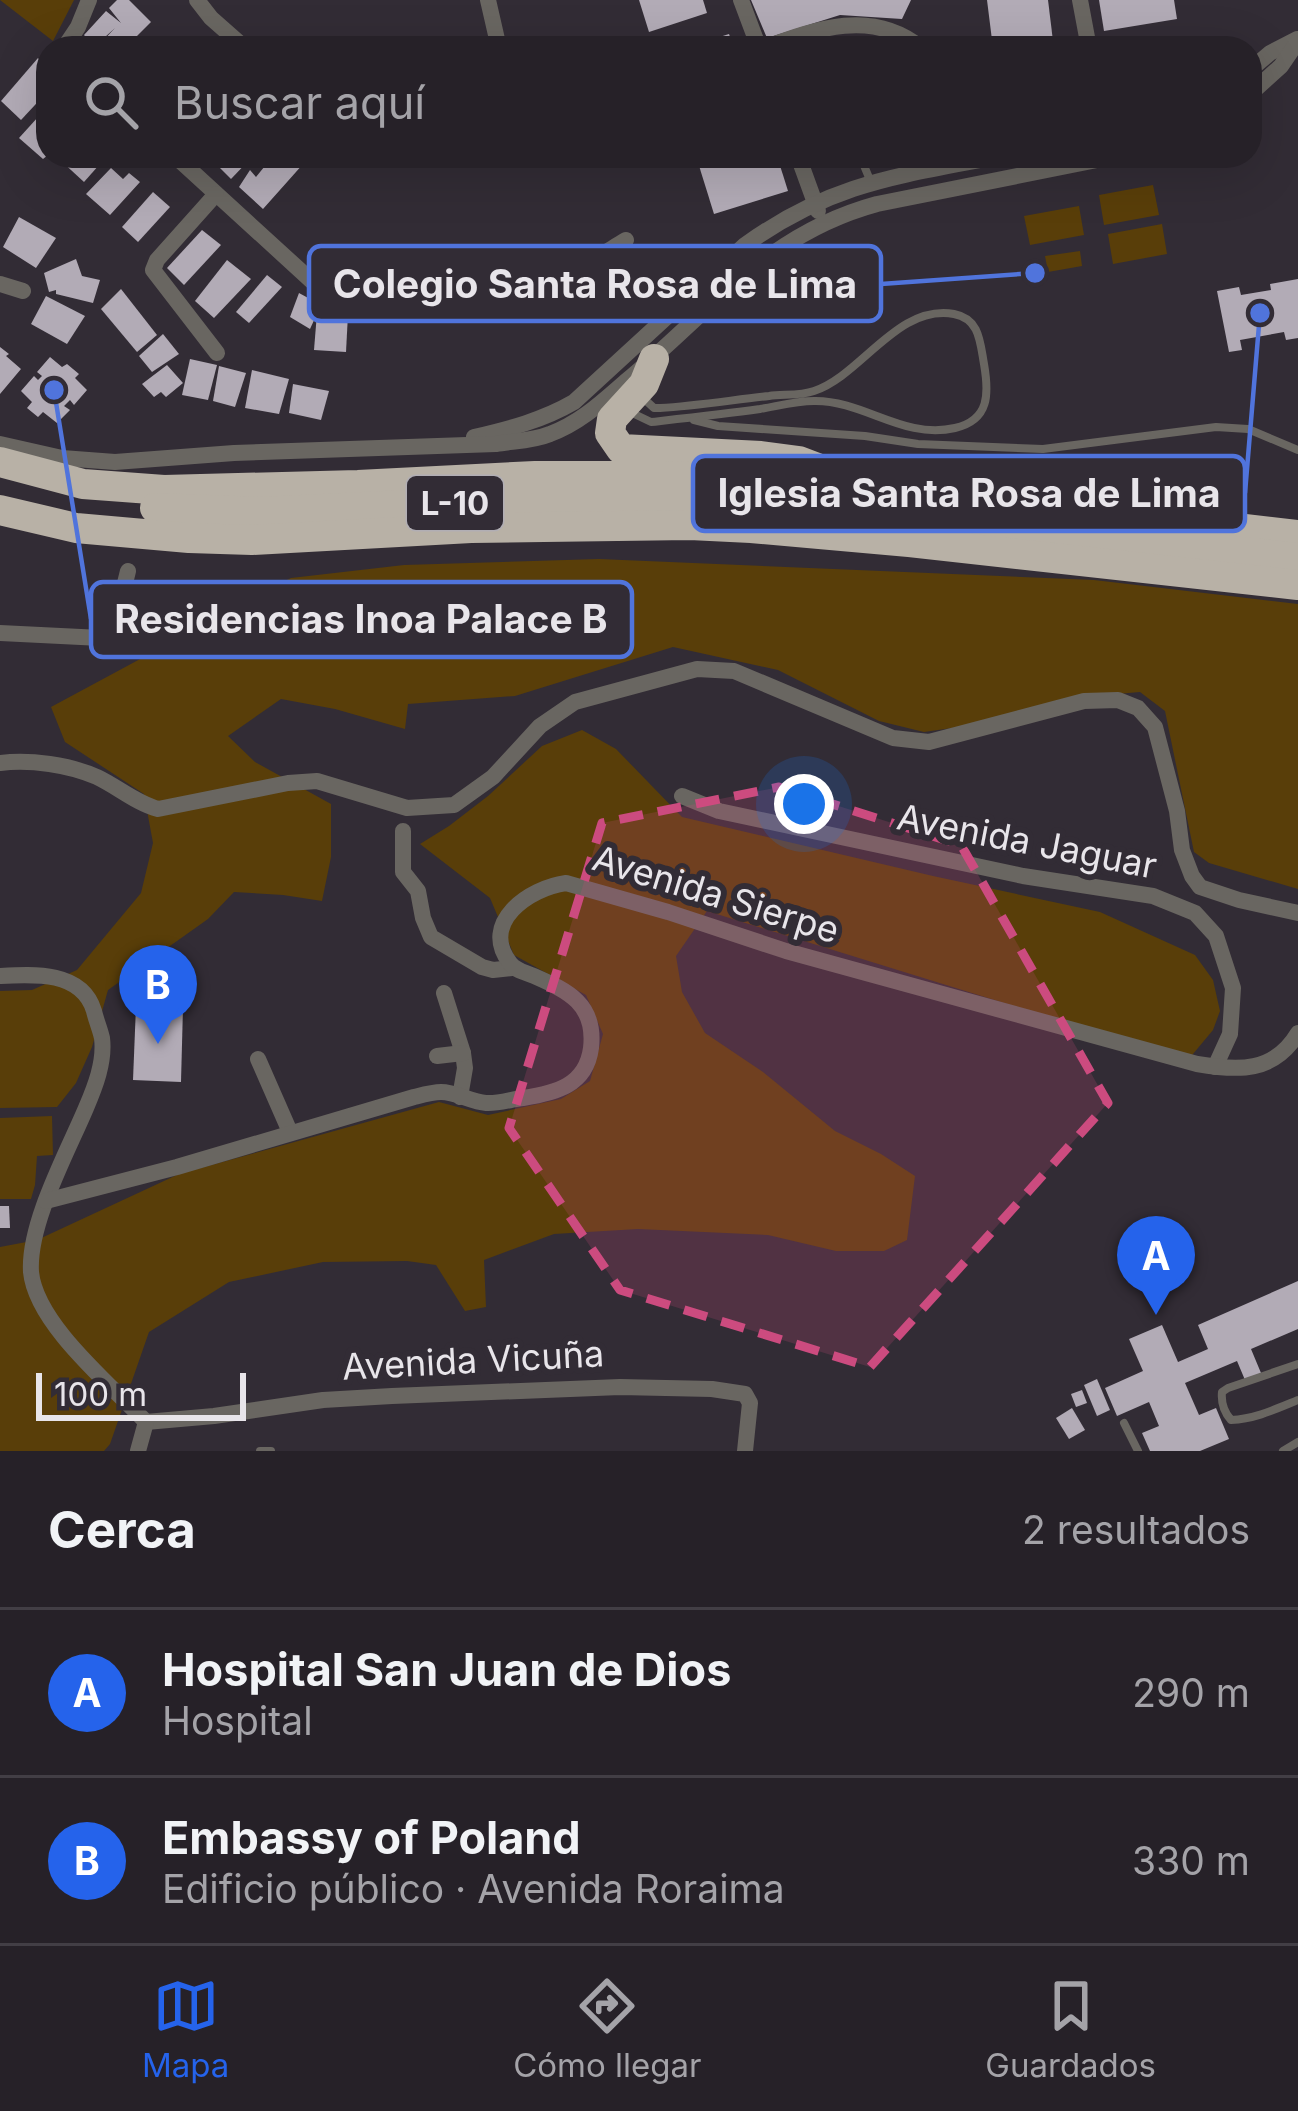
<!DOCTYPE html>
<html lang="es">
<head>
<meta charset="utf-8">
<style>
  :root { --surface:#262128; --page:#322e34; --text:#f1f3f6; --muted:#a4a3a8; --line:#423e45; --accent:#2563eb }
  body { margin:0; font-family:Inter,sans-serif; background:var(--page); color:var(--text) }
  .scale { position:absolute; left:36px; bottom:30px; width:210px; box-sizing:border-box; padding-left:12px; border:6px solid #e8e5ea; border-top:0; font-size:33px; line-height:42px; white-space:nowrap; color:#e8e5ea; -webkit-text-stroke:9px #322c35; paint-order:stroke }
  .you { position:absolute; left:804px; top:804px; width:42px; height:42px; margin:-30px; border:9px solid #fff; border-radius:50%; background:#1a73e8; box-shadow:0 0 0 18px #1a73e833 }
  .badge { display:grid; place-items:center; width:78px; height:78px; border-radius:50%; background:var(--accent); color:#fff; font-size:39px; font-weight:700 }
  .pin { position:absolute; translate:-50% -99px; filter:drop-shadow(0 3px 6px #0008) }
  .pin::after { content:''; position:absolute; top:63px; width:42px; height:36px; background:inherit; clip-path:polygon(0 0,100% 0,50% 100%) }
  .list { margin:0; padding:0; list-style:none }
  h2 { display:flex; justify-content:space-between; align-items:center; height:156px; margin:0; padding:0 48px; font-size:51px }
  h2 small { font-size:39px; font-weight:400; color:var(--muted) }
  .list li { display:grid; grid-template-columns:78px 1fr auto; gap:36px; align-items:center; box-sizing:border-box; height:168px; padding:0 48px; border-top:3px solid var(--line) }
  .list b { display:block; font-size:45px; white-space:nowrap }
  .list p { margin:0; font-size:39px; white-space:nowrap; color:var(--muted) }
  .list em { font-size:39px; font-style:normal; color:var(--muted) }
  .icon { flex:none; width:66px; height:66px; fill:none; stroke:currentColor; stroke-width:2; stroke-linecap:round; stroke-linejoin:round }
  .map { position:relative; flex:none; width:1298px; height:1451px; overflow:hidden }
  .search { position:absolute; background:var(--surface); box-shadow:0 12px 48px #0002; left:36px; right:36px; top:36px; height:132px; display:flex; align-items:center; gap:30px; box-sizing:border-box; padding:0 42px; border-radius:36px; color:var(--muted); font-size:45px }
  .sheet { height:492px; background:var(--surface) }
  nav { display:flex; justify-content:space-around; align-items:center; box-sizing:border-box; height:168px; border-top:3px solid var(--line); background:var(--surface); font-size:33px; color:var(--muted) }
  nav a { display:grid; justify-items:center; gap:6px }
  nav .on { color:var(--accent) }
  .map>svg:first-child { display:block }
  .green { fill:#593e09 }
  .building { fill:#b2abb6 }
  .lines { fill:none; stroke-linecap:round; stroke-linejoin:round }
  .service { stroke:#696661; stroke-width:8 }
  .minor { stroke:#696661; stroke-width:16 }
  .motorway { stroke:#b8b1a6; stroke-width:30 }
  .marked { fill:#cc4b7f; fill-opacity:0.2; stroke:#cc4b7f; stroke-width:9; stroke-dasharray:24 15; stroke-linejoin:round }
  .labels { text-anchor:middle; dominant-baseline:central; stroke-width:12; stroke-linejoin:round; paint-order:stroke }
  .shield { fill:#322c35; stroke:#b1aeb4; stroke-width:3 }
  .shield-label { font-size:33px; font-weight:bold; fill:#e8e5ea }
  .street-label { font-size:36px; fill:#e8e5ea; stroke:#322c35 }
  .leader { fill:none; stroke:#5074dc; stroke-width:4.5 }
  .callout-dot { fill:#5074dc; stroke:#322c35; stroke-width:4.5 }
  .callout { fill:#322c35; stroke:#5074dc; stroke-width:4.5 }
  .callout-label { font-size:39px; text-anchor:middle; font-weight:bold; fill:#e8e5ea }
</style>
</head>
<body>
<div class="map">
<svg width="1298" height="1451" viewBox="0 0 1298 1451">
  <rect width="100%" height="100%" fill="#322c35"/>
  <g class="green">
    <path d="M0 0H74L53 41Z"/>
    <path d="M1153 185 1159 215 1104 225 1099 195Z"/>
    <path d="M1079 206 1084 235 1030 245 1024 216Z"/>
    <path d="M1162 224 1167 254 1113 264 1108 234Z"/>
    <path d="M1080 251 1082 266 1048 272 1045 256Z"/>
    <path d="M599 559 1094 580 1298 604V889L1209 863 1194 852 1165 711 1140 692 1082 697 1001 721 924 732 879 721 778 670 673 647 515 696 408 704 405 729 335 709 281 699 228 736 255 762 331 804V857L322 901 283 895 234 892 208 919 108 990 92 1047 76 1083 57 1107 0 1108V991L32 990 77 970 141 893 153 843 144 794 65 742 51 707 142 658 191 655 217 633 235 604 291 578 404 565Z"/>
    <path d="M582 730 616 749 682 817 933 876 1100 912 1195 955 1213 980 1220 1011 1213 1030 1188 1060 707 911 676 956 682 992 705 1033 763 1072 835 1131 881 1154 915 1176 907 1240 884 1251H836L768 1235 638 1229 554 1234 484 1260 486 1307 465 1311 436 1265 407 1261 323 1262 229 1282 149 1332 110 1444 104 1451H0V1247L37 1240 179 1174 439 1102 488 1115 561 1099 590 1081 603 1034 586 995 514 955 490 898 420 844 449 826 488 796 542 746Z"/>
    <path d="M52 1116 53 1155 37 1156 35 1185 31 1199H0V1118Z"/>
  </g>
  <g class="building">
    <path d="M117 0H129L151 22 125 48H96L115 28 94 47 84 35 106 11 121 23 109 8Z"/>
    <path d="M639 0H703L707 13 649 32Z"/>
    <path d="M751 0H911L902 19 840 15 767 38Z"/>
    <path d="M987 0H1048L1053 41 993 48Z"/>
    <path d="M1099 0H1174L1177 19 1104 31Z"/>
    <path d="M729 34 734 48H688V47Z"/>
    <path d="M38 58 48 68V91L21 120 1 101Z"/>
    <path d="M48 106V155L43 159 19 138Z"/>
    <path d="M62 156H107L84 182 59 159Z"/>
    <path d="M208 156H253L231 179Z"/>
    <path d="M273 156H295L304 163 263 209 239 187 250 170 256 177Z"/>
    <path d="M696 156H777L788 191 714 214Z"/>
    <path d="M877 156H920L921 158 882 167Z"/>
    <path d="M111 168 123 179 129 173 140 182 110 215 86 194Z"/>
    <path d="M153 192 170 207 138 242 122 227Z"/>
    <path d="M19 217 56 238 36 268 3 247Z"/>
    <path d="M202 230 221 245 184 285 167 268Z"/>
    <path d="M76 259 82 276 100 280 93 303 56 294V290L49 292 44 273Z"/>
    <path d="M227 260 251 279 214 318 195 301Z"/>
    <path d="M267 275 282 287 249 323 236 312Z"/>
    <path d="M1298 279V338L1286 340 1284 332 1240 340 1242 350 1229 352 1217 291 1239 287 1241 295 1271 290 1270 284Z"/>
    <path d="M121 289 157 335 137 352 101 309Z"/>
    <path d="M299 293 321 305 310 329 290 317Z"/>
    <path d="M46 296 85 316 67 344 31 324Z"/>
    <path d="M317 313 348 314 346 352 314 350Z"/>
    <path d="M163 334 179 354 152 372 139 356Z"/>
    <path d="M0 347 9 354 6 356 21 369 0 394Z"/>
    <path d="M50 357 62 367 67 364 79 374 75 378 87 390 74 405 70 400 64 406 70 410 57 423 43 412 38 417 27 408 32 402 21 391 34 376 38 380 42 376 37 372Z"/>
    <path d="M190 359 217 365 208 400 182 395Z"/>
    <path d="M167 365 183 383 166 397 161 392 154 397 142 384Z"/>
    <path d="M219 366 246 373 235 407 213 401Z"/>
    <path d="M252 370 289 379 279 414 245 408Z"/>
    <path d="M293 384 329 391 321 420 289 413Z"/>
    <path d="M136 1006 183 1007 181 1082 133 1080Z"/>
    <path d="M0 1206H9L10 1228H0Z"/>
    <path d="M1298 1281V1329L1251 1349 1261 1373 1245 1380 1237 1361 1185 1383 1199 1415 1216 1408 1229 1439 1200 1451H1150L1142 1433 1159 1426 1149 1402 1117 1416 1105 1388 1143 1371 1129 1339 1162 1325 1178 1362 1208 1349 1198 1325Z"/>
    <path d="M1097 1379 1110 1410 1097 1416 1084 1385Z"/>
    <path d="M1082 1390 1087 1403 1076 1407 1071 1394Z"/>
    <path d="M1072 1408 1085 1430 1069 1439 1056 1418Z"/>
  </g>
  <g class="lines">
    <g class="service">
      <path d="M860 156 870 180"/>
      <path d="M628 411 651 422C687 418 724 414 760 409 778 406 796 401 814 401 864 400 903 440 955 428 990 420 989 393 984 364 980 342 980 319 954 314 897 304 862 375 814 391 800 396 783 394 769 396 732 400 696 406 660 408H654L642 397"/>
      <path d="M694 420 718 426 865 436 918 444 1043 449 1216 427 1248 429 1298 450"/>
      <path d="M1298 1364 1228 1388 1222 1392C1221 1402 1224 1412 1231 1420 1255 1419 1276 1409 1298 1400"/>
      <path d="M1124 1423 1138 1451"/>
      <path d="M260 1451H271"/>
      <path d="M1283 1451 1298 1442"/>
    </g>
    <g class="minor">
      <path d="M197 0 211 18 245 48"/>
      <path d="M488 0 499 48"/>
      <path d="M741 0 759 48"/>
      <path d="M1080 0 1089 48"/>
      <path d="M64 48 78 27 89 0"/>
      <path d="M764 48C816 29 872 8 921 48"/>
      <path d="M1059 48 1088 43"/>
      <path d="M1250 70 1270 53 1297 39"/>
      <path d="M1250 94 1281 66 1298 41"/>
      <path d="M175 156 315 284C364 314 490 304 544 284 573 273 599 256 626 240"/>
      <path d="M384 156 395 159 410 156"/>
      <path d="M798 156 818 211"/>
      <path d="M216 194 157 260 153 270 217 353"/>
      <path d="M0 284 23 291"/>
      <path d="M474 437C509 429 543 420 574 402L745 245C833 182 899 176 1001 156"/>
      <path d="M0 444 62 458 115 462 234 453 496 444C514 441 533 441 550 434 580 423 602 402 625 382 710 312 766 234 877 204L1117 156"/>
      <path d="M0 633 101 638 114 628 128 571"/>
      <path d="M0 763C30 759 70 765 97 777 118 787 136 803 158 809L288 783 317 781 407 808 454 805 493 777 540 726 575 702 697 669 734 671 893 738 929 742 1084 701 1118 700 1138 708 1155 727 1177 811 1182 850 1192 876 1200 887 1239 900 1298 913"/>
      <path d="M682 796 719 811 1023 876 1153 896 1195 913 1216 936 1233 988 1230 1034 1215 1067"/>
      <path d="M403 831V872L418 891 423 918 431 937 482 967 493 970 512 968"/>
      <path d="M0 976C34 974 82 971 94 1011 96 1020 100 1029 102 1038 105 1062 95 1087 86 1108 67 1153 28 1224 31 1272 36 1324 111 1385 146 1422"/>
      <path d="M444 993 463 1053 465 1068 460 1097"/>
      <path d="M437 1056 463 1053"/>
      <path d="M258 1059 290 1132"/>
      <path d="M46 1201 177 1167 414 1097C422 1095 433 1092 441 1092 456 1092 471 1102 486 1103 498 1104 512 1099 523 1098 555 1093 586 1086 591 1048 596 1004 568 991 534 976 525 972 516 971 510 963 479 923 529 888 566 883L668 912 786 951 1197 1064C1238 1071 1274 1073 1298 1033"/>
      <path d="M146 1422 214 1416 323 1400 392 1396 620 1387 712 1389 745 1394 750 1403 745 1451"/>
      <path d="M138 1451 146 1422"/>
    </g>
    <g class="motorway">
      <path d="M654 359 644 384 612 419 610 433 621 449 761 456 799 461 820 469"/>
      <path d="M0 462 83 484 164 490 358 485 535 476H664L840 482 1298 535"/>
      <path d="M155 508 261 512 465 502H749L911 515 1298 558"/>
      <path d="M0 510 76 528 189 538 252 540 471 528 690 525 751 528 909 542 1298 585"/>
    </g>
  </g>
  <path class="marked" d="M779 787 961 845 1108 1103 870 1367 620 1290 509 1128 602 823Z"/>
  <g class="labels">
    <rect class="shield" x="407" y="476" width="96" height="54" rx="9"/>
    <g class="shield-label">
      <text x="455" y="503">L-10</text>
    </g>
    <g class="street-label">
      <text transform="translate(1027 841) rotate(11)">Avenida Jaguar</text>
      <text transform="translate(716 894) rotate(17)">Avenida Sierpe</text>
      <text transform="translate(473 1360) rotate(-3)">Avenida Vicuña</text>
    </g>
  </g>
  <path class="leader" d="M1035 273L881 284M1260 313L1245 493M54 390L91 619"/>
  <g class="callout-dot">
    <circle cx="1035" cy="273" r="12"/>
    <circle cx="1260" cy="313" r="12"/>
    <circle cx="54" cy="390" r="12"/>
  </g>
  <g class="callout">
    <rect x="309" y="246" width="572" height="75" rx="12"/>
    <rect x="693" y="456" width="552" height="75" rx="12"/>
    <rect x="91" y="582" width="541" height="75" rx="12"/>
  </g>
  <g class="callout-label">
    <text x="595" y="298">Colegio Santa Rosa de Lima</text>
    <text x="969" y="507">Iglesia Santa Rosa de Lima</text>
    <text x="361" y="633">Residencias Inoa Palace B</text>
  </g>
</svg>
<div class="scale">100 m</div>
<div class="you"></div>
<div class="pin badge" style="left:1156px;top:1315px">A</div>
<div class="pin badge" style="left:158px;top:1044px">B</div>
<div class="search"><svg class="icon" aria-label="search" viewBox="0 0 24 24"><circle cx="10" cy="10" r="6"/><path d="M15 15l6 6"/></svg>Buscar aquí</div>
</div>
<section class="sheet">
<h2>Cerca<small>2 resultados</small></h2>
<ul class="list">
<li><span class="badge">A</span><div><b>Hospital San Juan de Dios</b><p>Hospital</p></div><em>290 m</em></li>
<li><span class="badge">B</span><div><b>Embassy of Poland</b><p>Edificio público · Avenida Roraima</p></div><em>330 m</em></li>
</ul>
</section>
<nav>
<a class="on"><svg class="icon" aria-label="map" viewBox="0 0 24 24"><path d="M3 6l6-2 6 2 6-2v14l-6 2-6-2-6 2zM9 4v14M15 6v14"/></svg>Mapa</a>
<a><svg class="icon" aria-label="directions" viewBox="0 0 24 24"><path d="M12 3l9 9-9 9-9-9zM9 14v-3h6M13 9l2 2-2 2"/></svg>Cómo llegar</a>
<a><svg class="icon" aria-label="saved" viewBox="0 0 24 24"><path d="M7 4h10v16l-5-4-5 4z"/></svg>Guardados</a>
</nav>
</body>
</html>
